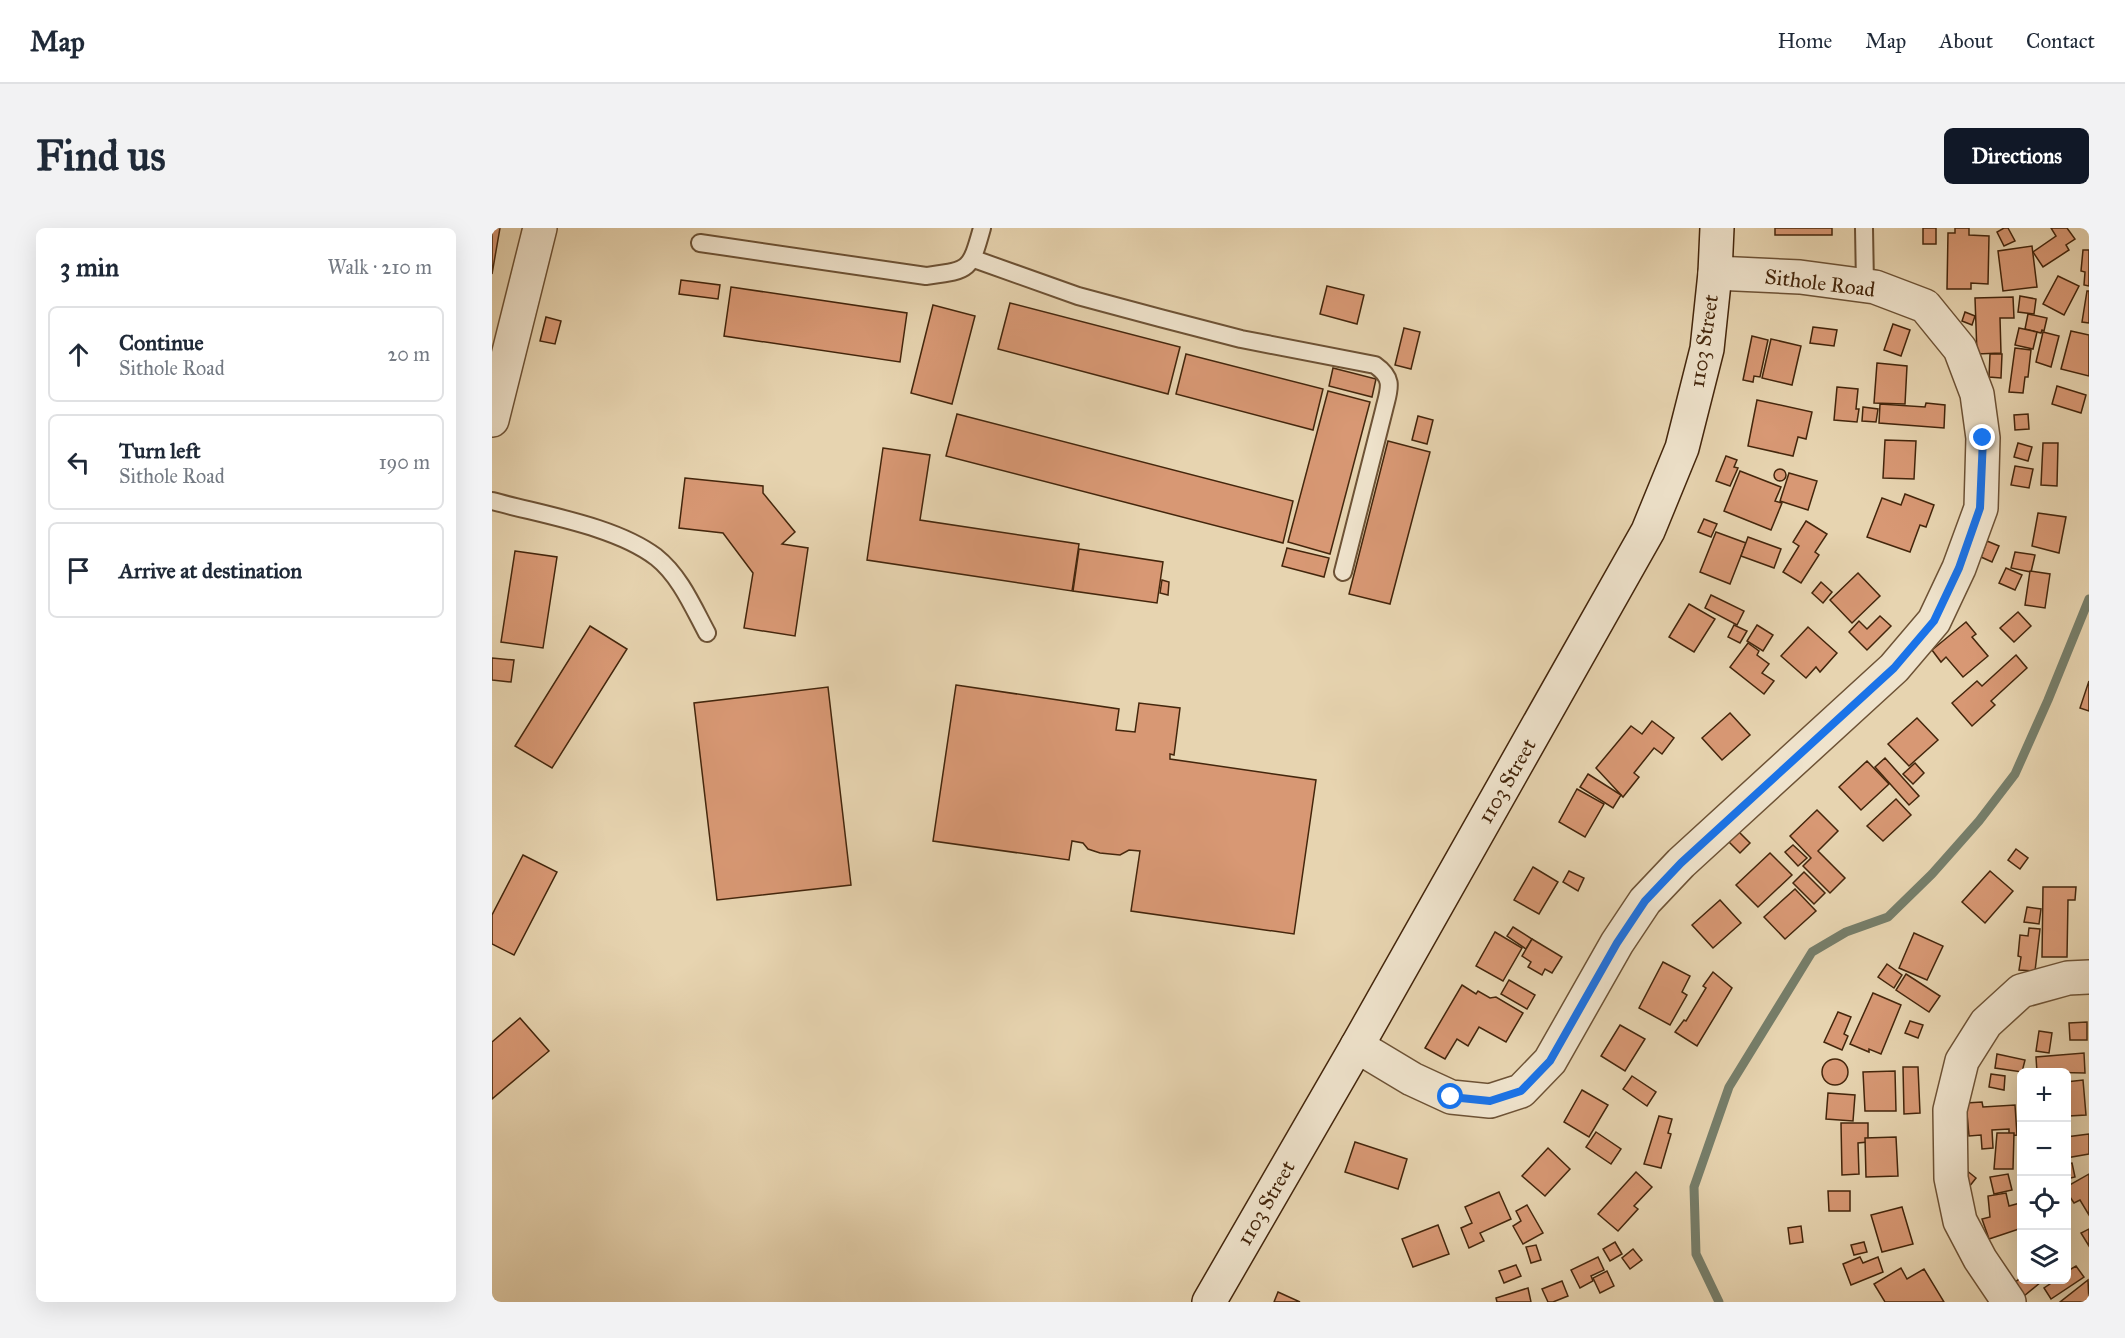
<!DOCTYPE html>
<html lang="en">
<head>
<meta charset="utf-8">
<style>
  :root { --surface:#fff; --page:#f2f2f3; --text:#1f2937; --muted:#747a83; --line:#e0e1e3; --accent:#111827 }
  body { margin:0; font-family:"IM FELL Great Primer",serif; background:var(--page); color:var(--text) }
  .controls { position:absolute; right:18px; bottom:18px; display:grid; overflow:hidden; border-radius:9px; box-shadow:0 6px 24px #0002 }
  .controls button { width:54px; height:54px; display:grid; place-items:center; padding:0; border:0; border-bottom:2px solid var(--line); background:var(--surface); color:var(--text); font:30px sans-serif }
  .stop { position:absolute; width:18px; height:18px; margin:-14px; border:4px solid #1a73e8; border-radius:50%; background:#fff }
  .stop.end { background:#1a73e8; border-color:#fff; box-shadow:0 2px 6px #0008 }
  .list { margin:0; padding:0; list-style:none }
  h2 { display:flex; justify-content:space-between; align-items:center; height:78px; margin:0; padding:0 24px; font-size:26px }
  h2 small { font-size:20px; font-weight:400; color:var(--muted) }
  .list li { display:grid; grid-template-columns:39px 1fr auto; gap:18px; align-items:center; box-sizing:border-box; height:96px; margin:0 12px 12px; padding:0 12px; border:2px solid var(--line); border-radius:9px }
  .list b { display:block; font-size:22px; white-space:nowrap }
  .list p { margin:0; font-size:20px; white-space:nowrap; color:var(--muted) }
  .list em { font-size:20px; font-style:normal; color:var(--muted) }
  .icon { flex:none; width:33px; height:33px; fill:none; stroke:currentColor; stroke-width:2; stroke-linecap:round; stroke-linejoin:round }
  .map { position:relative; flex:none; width:1597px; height:1074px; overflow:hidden; border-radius:9px }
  header { display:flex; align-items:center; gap:36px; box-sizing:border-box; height:84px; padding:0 30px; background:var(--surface); border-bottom:2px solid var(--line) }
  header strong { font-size:28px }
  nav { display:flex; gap:33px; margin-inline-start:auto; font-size:21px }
  .intro { display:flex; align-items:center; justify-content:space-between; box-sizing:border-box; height:144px; padding:0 36px }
  h1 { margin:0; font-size:42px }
  .button { padding:15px 27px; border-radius:9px; background:var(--accent); color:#fff; font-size:21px; font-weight:700 }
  main { display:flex; gap:36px; padding:0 36px }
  aside { flex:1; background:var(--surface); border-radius:9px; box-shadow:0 6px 24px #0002 }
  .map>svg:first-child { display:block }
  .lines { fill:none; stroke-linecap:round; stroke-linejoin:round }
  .stream { stroke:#767e6a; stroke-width:9 }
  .building { fill:#d89874; stroke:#44260c; stroke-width:1.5 }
  .lane-casing { stroke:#6d5235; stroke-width:20 }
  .street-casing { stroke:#6d5235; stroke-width:36 }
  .secondary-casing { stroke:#44260c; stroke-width:36 }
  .lane { stroke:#efe3cc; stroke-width:16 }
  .street { stroke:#efe3cc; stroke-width:33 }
  .secondary { stroke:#efe3cc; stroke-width:33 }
  .route { stroke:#1a73e8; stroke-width:8 }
  .labels { text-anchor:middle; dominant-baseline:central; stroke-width:6; stroke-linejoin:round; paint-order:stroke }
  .street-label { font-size:21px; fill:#44260c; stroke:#efe3cc }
</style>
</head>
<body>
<header>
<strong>Map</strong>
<nav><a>Home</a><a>Map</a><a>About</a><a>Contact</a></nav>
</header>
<div class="intro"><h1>Find us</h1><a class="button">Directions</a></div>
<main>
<aside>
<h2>3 min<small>Walk · 210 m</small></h2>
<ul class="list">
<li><svg class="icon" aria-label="ahead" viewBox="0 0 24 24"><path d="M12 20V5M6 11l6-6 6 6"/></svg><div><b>Continue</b><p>Sithole Road</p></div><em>20 m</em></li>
<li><svg class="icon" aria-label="left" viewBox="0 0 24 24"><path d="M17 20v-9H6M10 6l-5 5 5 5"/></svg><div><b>Turn left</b><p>Sithole Road</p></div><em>190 m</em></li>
<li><svg class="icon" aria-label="arrive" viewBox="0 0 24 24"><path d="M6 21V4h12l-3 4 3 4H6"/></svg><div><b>Arrive at destination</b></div></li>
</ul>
</aside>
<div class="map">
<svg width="1597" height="1074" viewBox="0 0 1597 1074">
  <rect width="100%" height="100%" fill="#e7d4b0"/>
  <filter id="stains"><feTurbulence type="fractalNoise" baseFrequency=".00333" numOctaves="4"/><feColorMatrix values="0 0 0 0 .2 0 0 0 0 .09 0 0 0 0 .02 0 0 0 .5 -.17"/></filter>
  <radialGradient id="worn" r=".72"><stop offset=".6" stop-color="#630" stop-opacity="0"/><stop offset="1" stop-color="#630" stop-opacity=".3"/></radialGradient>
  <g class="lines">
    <path class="stream" d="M1227 1074 1204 1026 1202 959 1237 859 1320 724 1354 704 1396 689 1440 646 1487 593 1523 546 1556 472 1597 371"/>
  </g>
  <g class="building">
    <path d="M0 0H8L0 46Z"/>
    <rect x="1283" y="0" width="57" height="7"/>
    <rect x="1431" y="0" width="13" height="16"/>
    <path d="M1463 0H1477V7L1497 8 1496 56 1479 55V61H1455L1456 5H1463Z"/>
    <path d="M1512 0H1516L1523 13 1512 18 1505 4Z"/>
    <path d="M1559 0H1575L1583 11 1574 17 1577 22 1551 39 1541 24 1564 8Z"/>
    <path d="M1540 18 1545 59 1511 63 1506 23Z"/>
    <path d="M1591 22H1597V58L1592 57 1593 44 1589 43Z"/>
    <path d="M1566 48 1587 58 1572 87 1551 76Z"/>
    <path d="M189 52 228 57 226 71 187 66Z"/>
    <path d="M835 58 872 67 865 96 828 86Z"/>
    <path d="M239 59 415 85 408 134 232 108Z"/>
    <path d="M1595 63H1597V95L1590 94Z"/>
    <path d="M1528 68 1544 71 1542 86 1526 84Z"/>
    <path d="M1521 69 1522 90H1508L1509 125 1485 126 1483 70Z"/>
    <path d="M518 75 688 119 676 166 506 121Z"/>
    <path d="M441 77 483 88 460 176 419 165Z"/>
    <path d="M1473 84 1483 88 1480 97 1470 93Z"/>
    <path d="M1536 86 1555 90 1552 103 1550 102 1549 105 1533 101Z"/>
    <path d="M54 89 69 93 63 116 48 113Z"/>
    <path d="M1401 96 1418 102 1409 128 1392 122Z"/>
    <path d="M1321 99 1345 102 1342 118 1318 115Z"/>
    <path d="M912 100 928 104 919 141 903 137Z"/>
    <path d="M1527 100 1545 104 1541 121 1523 117Z"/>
    <path d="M1579 103 1597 107V148L1569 141Z"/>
    <path d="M1551 104 1567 108 1559 139 1544 134Z"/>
    <path d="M1260 108 1276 112 1268 149 1262 148 1261 154 1251 152Z"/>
    <path d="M1279 111 1309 118 1300 157 1270 150Z"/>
    <path d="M1523 120 1539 122 1536 149H1533L1531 165 1517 164Z"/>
    <path d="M694 126 831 161 821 202 684 166Z"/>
    <path d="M1498 126H1510L1509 150 1497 149Z"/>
    <path d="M1385 135 1415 138 1413 176 1382 175Z"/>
    <path d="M841 140 884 151 880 169 837 158Z"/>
    <path d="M1565 158 1594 167 1589 185 1560 176Z"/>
    <path d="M1345 159 1366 161 1364 181H1367L1365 194 1342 192Z"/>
    <path d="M836 163 878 174 838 326 796 314Z"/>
    <path d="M1265 172 1320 184 1314 211 1306 209 1301 228 1256 218Z"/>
    <path d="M1434 175 1453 177 1452 200 1387 195 1388 176 1433 179Z"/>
    <path d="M1371 179 1386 181 1384 194 1370 193Z"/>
    <path d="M465 186 801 273 791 315 454 228Z"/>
    <path d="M1536 186 1537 201 1523 202 1522 187Z"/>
    <path d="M926 188 941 192 935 216 920 212Z"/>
    <path d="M1393 212 1424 213 1422 251 1391 250Z"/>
    <path d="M896 213 938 224 898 376 857 366Z"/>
    <path d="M1526 215 1540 219 1536 233 1522 229Z"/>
    <path d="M1551 215H1566L1565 258 1549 257Z"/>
    <path d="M391 220 438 227 428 292 587 316 580 363 375 332Z"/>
    <path d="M1234 228 1245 232 1242 239 1246 240 1238 258 1224 253Z"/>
    <path d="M1523 238 1541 241 1537 260 1519 257Z"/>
    <circle cx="1288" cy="247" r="6"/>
    <path d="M1248 243 1289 259 1283 273 1290 275 1279 302 1232 283Z"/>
    <path d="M1297 245 1325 253 1316 282 1288 273Z"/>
    <path d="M193 250 271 258V265L303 304 290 316 316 320 303 408 252 400 261 345 231 305 187 300Z"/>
    <path d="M1413 266 1442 277 1434 299 1428 297 1418 324 1375 309 1390 270 1409 277Z"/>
    <path d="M1546 285 1574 289 1567 325 1540 318Z"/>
    <path d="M1212 291 1225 296 1219 309 1206 304Z"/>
    <path d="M1314 293 1335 306 1323 324 1327 327 1309 355 1291 344 1307 318 1301 314Z"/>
    <path d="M1224 304 1254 315 1238 356 1208 344Z"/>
    <path d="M1256 309 1289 321 1282 340 1249 328Z"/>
    <path d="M1495 313 1507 318 1500 334 1489 329Z"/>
    <path d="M795 320 837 330 832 349 790 338Z"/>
    <path d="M587 321 671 334 665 375 581 363Z"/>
    <path d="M23 323 65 329 51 420 9 414Z"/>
    <path d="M1523 324 1543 327 1539 344 1519 340Z"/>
    <path d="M1514 340 1530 347 1523 362 1507 355Z"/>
    <path d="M1538 343 1558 346 1553 380 1533 377Z"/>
    <path d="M1366 345 1388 368 1360 395 1338 372Z"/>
    <path d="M670 352 677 354 676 367 668 365Z"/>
    <path d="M1329 354 1340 364 1331 375 1320 365Z"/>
    <path d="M1219 367 1252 383 1245 397 1213 380Z"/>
    <path d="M1197 376 1223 391 1202 424 1177 409Z"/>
    <path d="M1526 384 1539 398 1522 414 1508 400Z"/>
    <path d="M1388 388 1399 398 1375 422 1357 404 1367 393 1375 401Z"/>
    <path d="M1474 394 1484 406 1480 409 1496 428 1471 449 1454 429 1449 434 1440 422Z"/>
    <path d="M1242 397 1255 403 1248 415 1236 409Z"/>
    <path d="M1265 397 1281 407 1271 423 1255 413Z"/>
    <path d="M98 398 135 421 60 540 23 518Z"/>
    <path d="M1316 399 1345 425 1328 444 1324 439 1314 450 1289 428Z"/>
    <path d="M1256 415 1267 423 1265 427 1277 436 1270 445 1282 453 1272 466 1238 439Z"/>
    <path d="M1524 427 1535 440 1499 473 1503 477 1480 498 1460 475 1485 453 1490 458Z"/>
    <path d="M0 430 22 432 19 454 0 452Z"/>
    <path d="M1597 453V483L1588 480Z"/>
    <path d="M464 457 627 481 624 502 643 504 647 475 688 480 682 527 678 526V531L824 552 802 706 639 683 648 623 637 622 628 627 608 625 596 621 591 615 580 613 577 632 441 613Z"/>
    <path d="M336 459 359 657 225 672 202 475Z"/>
    <path d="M1238 485 1258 507 1230 532 1210 510Z"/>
    <path d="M1425 490 1446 512 1417 538 1396 516Z"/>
    <path d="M1160 493 1182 510 1170 526 1162 520 1142 545 1147 549 1131 569 1104 540 1139 498 1150 506Z"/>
    <path d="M1393 530 1427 568 1417 577 1383 539Z"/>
    <path d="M1375 533 1397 556 1369 582 1347 559Z"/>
    <path d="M1423 535 1432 545 1421 556 1411 546Z"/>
    <path d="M1096 546 1129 567 1121 580 1088 559Z"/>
    <path d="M1085 561 1112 576 1093 609 1067 594Z"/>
    <path d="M1404 571 1419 587 1391 613 1375 598Z"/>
    <path d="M1325 582 1346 603 1326 623 1353 650 1338 665 1311 638 1319 630 1298 608Z"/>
    <path d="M1246 603 1258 615 1248 625 1236 613Z"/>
    <path d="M1301 617 1315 630 1306 638 1293 624Z"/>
    <path d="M1524 621 1536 630 1528 641 1516 632Z"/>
    <path d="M1278 625 1300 647 1266 679 1244 657Z"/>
    <path d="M31 627 65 644 22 727 0 716V687Z"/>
    <path d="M1041 639 1066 654 1047 686 1022 672Z"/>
    <path d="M1077 643 1092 650 1086 663 1071 654Z"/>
    <path d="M1498 643 1521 663 1493 695 1470 674Z"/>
    <path d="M1312 644 1333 665 1322 676 1301 655Z"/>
    <path d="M1551 659H1584L1583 672H1576L1575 729H1550Z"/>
    <path d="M1303 661 1324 683 1293 711 1272 689Z"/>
    <path d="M1228 672 1249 695 1221 720 1200 697Z"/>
    <path d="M1535 679 1549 681 1547 696 1532 694Z"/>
    <path d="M1021 699 1040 711 1034 721 1015 708Z"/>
    <path d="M1537 700 1548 701 1543 743 1527 742 1529 729 1526 728 1528 707 1536 708Z"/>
    <path d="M1003 704 1030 720 1011 753 984 738Z"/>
    <path d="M1422 705 1451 718 1435 752 1407 740Z"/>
    <path d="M1040 711 1070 729 1060 745 1053 741 1050 747 1036 739 1039 734 1030 728Z"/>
    <path d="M1171 734 1198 748 1190 764 1195 767 1178 797 1147 780Z"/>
    <path d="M1395 736 1410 747 1402 760 1386 749Z"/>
    <path d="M1221 744 1240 760 1205 818 1183 804 1192 792 1194 793 1214 760 1211 758Z"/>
    <path d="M1414 746 1448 768 1437 784 1404 762Z"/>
    <path d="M1017 752 1043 767 1035 781 1009 766Z"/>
    <path d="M970 757 984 766 986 763 998 770 1004 769 1031 785 1014 814 987 799 976 818 965 811 953 831 933 820Z"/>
    <path d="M1381 765 1409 777 1389 826 1377 821V824L1358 816Z"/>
    <path d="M1346 784 1359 789 1352 806 1356 808 1350 822 1332 814Z"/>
    <path d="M28 790 57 823 0 871V814Z"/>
    <path d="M1418 793 1431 797 1426 810 1413 805Z"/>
    <path d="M1595 794V812H1578L1577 795Z"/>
    <path d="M1128 797 1153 811 1133 843 1109 828Z"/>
    <path d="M1547 803 1560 805 1557 825 1544 823Z"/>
    <path d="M1592 825 1593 845 1545 844 1544 829Z"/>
    <path d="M1505 826 1533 832 1530 844 1503 840Z"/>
    <circle cx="1343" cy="844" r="13"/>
    <path d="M1411 839H1426L1428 885 1412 886Z"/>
    <path d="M1403 843 1404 883H1373L1371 844Z"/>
    <path d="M1499 846 1513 848 1512 862 1497 859Z"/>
    <path d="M1140 848 1164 864 1155 878 1131 861Z"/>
    <path d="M1591 852 1594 887 1577 888 1578 901H1574V854Z"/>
    <path d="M1090 862 1116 877 1097 909 1072 894Z"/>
    <path d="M1336 865 1363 867 1361 893 1334 891Z"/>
    <path d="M1490 874 1491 879 1523 877 1525 907 1517 908V901L1500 902 1501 920 1490 921 1489 907 1477 908 1474 875Z"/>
    <path d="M1167 888 1180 891 1176 905 1179 906 1169 940 1152 936Z"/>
    <path d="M1349 895H1376V914L1366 915 1367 946 1350 947Z"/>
    <path d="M1104 904 1129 921 1119 936 1094 919Z"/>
    <path d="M1505 905H1522L1521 941H1502Z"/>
    <path d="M1597 906V926L1574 930V909Z"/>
    <path d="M1404 909 1406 948 1374 949 1373 910Z"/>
    <path d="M863 914 915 931 906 961 853 944Z"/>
    <path d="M1056 920 1078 941 1053 968 1030 948Z"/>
    <path d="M1580 935 1583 949 1574 951V936Z"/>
    <path d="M1474 942 1484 950 1477 959Z"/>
    <path d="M1144 944 1160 959 1142 978 1146 981 1126 1003 1106 986Z"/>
    <path d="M1516 946 1520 962 1502 966 1498 949Z"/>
    <path d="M1597 946V987L1588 972 1582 975 1574 963V959Z"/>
    <path d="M1336 963H1358V983H1337Z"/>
    <path d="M1007 964 1019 991 988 1005 992 1013 977 1020 969 1000 980 995 973 979Z"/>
    <path d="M1514 965 1517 978 1528 975 1530 1000 1497 1011 1490 991 1498 989 1496 968Z"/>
    <path d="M1035 977 1051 1005 1031 1016 1021 998 1029 993 1024 983Z"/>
    <path d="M1410 979 1421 1016 1390 1024 1379 987Z"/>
    <path d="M946 997 957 1026 921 1039 910 1011Z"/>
    <path d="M1309 998 1311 1014 1298 1016 1296 1000Z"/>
    <path d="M1597 1001V1018L1589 1005Z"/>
    <path d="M1123 1014 1130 1026 1118 1033 1111 1021Z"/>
    <path d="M1372 1014 1375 1024 1362 1027 1359 1017Z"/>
    <path d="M1044 1017 1049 1032 1039 1035 1034 1019Z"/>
    <path d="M1141 1021 1150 1032 1138 1041 1130 1030Z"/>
    <path d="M1106 1029 1112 1042 1099 1048 1101 1053 1088 1060 1079 1042Z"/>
    <path d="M1368 1029 1371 1035 1386 1029 1391 1044 1359 1057 1351 1036Z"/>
    <path d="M1024 1037 1029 1048 1012 1055 1007 1043Z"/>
    <path d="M1584 1038 1592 1049 1559 1071 1552 1060 1564 1052H1574V1044Z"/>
    <path d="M1409 1040 1415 1051 1432 1041 1452 1074H1393L1382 1056Z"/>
    <path d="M1115 1043 1122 1058 1108 1065 1101 1050Z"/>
    <path d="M1530 1049V1052H1547L1549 1054 1532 1068 1522 1055Z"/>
    <path d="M1596 1052 1597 1074H1568Z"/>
    <path d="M1070 1053 1076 1068 1061 1074H1056L1050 1061Z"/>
    <path d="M1036 1060 1039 1074H1005L1004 1070Z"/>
    <path d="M786 1064 808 1074H782Z"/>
  </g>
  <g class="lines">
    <g class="lane-casing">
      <g id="lane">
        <path d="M1372 0 1373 57"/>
        <path d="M208 15 434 48C478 42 478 43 490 0"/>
        <path d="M482 31 586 68 668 90 749 111 883 137C903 151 897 161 892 182L851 344"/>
        <path d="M0 273C51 287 123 298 164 329 188 348 201 379 215 405"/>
      </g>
    </g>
    <g class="street-casing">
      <g id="street">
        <path d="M0 192 48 0"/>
        <path d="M865 818 920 851 959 869 998 873 1029 863 1058 833 1125 715 1153 673 1189 635 1402 440 1442 393 1467 340 1489 280 1491 210 1485 166 1468 121 1433 78 1383 59 1308 49 1223 45"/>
        <path d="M1517 1074 1488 1031 1468 993 1459 950 1458 882 1470 833 1494 795 1529 763 1576 750 1597 749"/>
      </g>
    </g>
    <g class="secondary-casing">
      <path id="secondary" d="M717 1074 865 818 1156 303 1190 220 1215 121 1223 45 1225 0"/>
    </g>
    <use href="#lane" class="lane"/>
    <use href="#street" class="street"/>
    <use href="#secondary" class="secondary"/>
  </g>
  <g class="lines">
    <path class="route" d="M959 869 998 873 1029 863 1058 833 1125 715 1153 673 1189 635 1402 440 1442 393 1467 340 1488 280 1491 210"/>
  </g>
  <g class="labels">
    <g class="street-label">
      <text transform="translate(1328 55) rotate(7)">Sithole Road</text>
      <text transform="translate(1212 113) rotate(-81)">1103 Street</text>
      <text transform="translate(1015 553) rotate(-60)">1103 Street</text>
      <text transform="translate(774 975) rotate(-60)">1103 Street</text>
    </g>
  </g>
  <rect width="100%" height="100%" filter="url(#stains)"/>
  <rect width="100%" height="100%" fill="url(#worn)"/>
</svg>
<div class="controls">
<button>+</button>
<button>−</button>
<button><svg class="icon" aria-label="locate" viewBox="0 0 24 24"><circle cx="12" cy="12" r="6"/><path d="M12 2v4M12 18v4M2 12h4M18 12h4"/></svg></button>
<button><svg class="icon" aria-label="layers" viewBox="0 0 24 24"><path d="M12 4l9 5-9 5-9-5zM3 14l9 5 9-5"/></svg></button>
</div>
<div class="stop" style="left:959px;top:869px"></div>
<div class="stop end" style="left:1491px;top:210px"></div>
</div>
</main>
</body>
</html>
